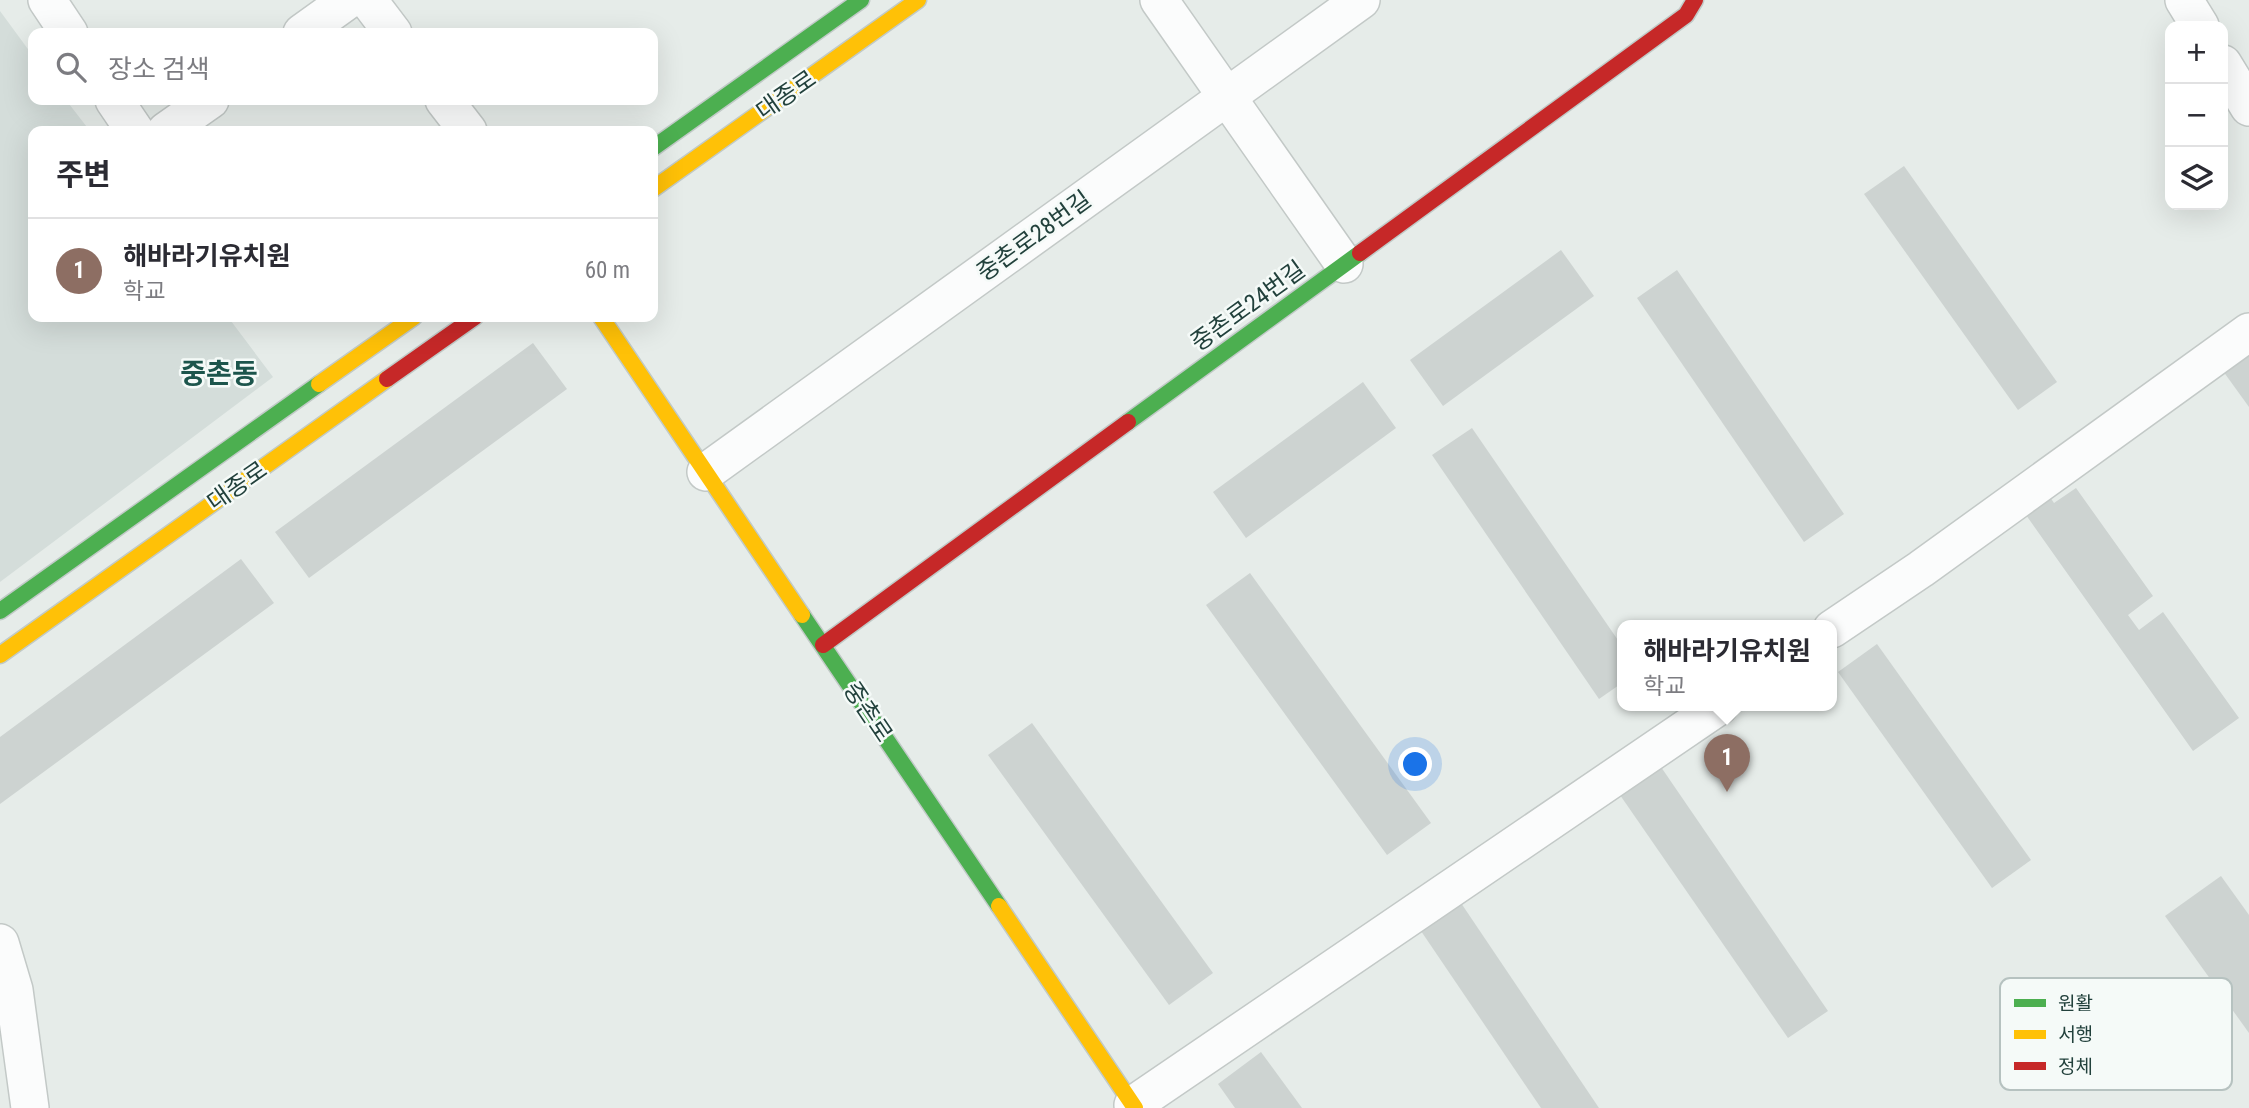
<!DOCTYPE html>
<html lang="ko">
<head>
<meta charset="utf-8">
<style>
  :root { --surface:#fff; --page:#f7f7f7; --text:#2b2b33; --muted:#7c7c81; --line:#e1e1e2; --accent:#677d79 }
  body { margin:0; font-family:"Roboto Condensed","Noto Sans KR",sans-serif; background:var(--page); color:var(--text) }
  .controls { position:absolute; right:21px; top:21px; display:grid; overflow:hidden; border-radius:14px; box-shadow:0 7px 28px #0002 }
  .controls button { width:63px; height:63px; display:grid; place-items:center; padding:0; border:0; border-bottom:2px solid var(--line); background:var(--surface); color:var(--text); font:35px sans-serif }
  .you { position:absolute; left:1416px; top:765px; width:24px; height:24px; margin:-18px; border:5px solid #fff; border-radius:50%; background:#1a73e8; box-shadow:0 0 0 10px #1a73e833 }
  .badge { display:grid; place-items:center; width:46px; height:46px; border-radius:50%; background:var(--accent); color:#fff; font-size:23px; font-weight:700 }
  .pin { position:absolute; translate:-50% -58px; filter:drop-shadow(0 2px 4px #0008) }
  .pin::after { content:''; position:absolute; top:37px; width:24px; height:21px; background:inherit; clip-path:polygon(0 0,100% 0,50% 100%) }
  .popup { position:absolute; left:1617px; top:620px; width:220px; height:91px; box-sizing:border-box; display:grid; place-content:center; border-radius:14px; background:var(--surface); filter:drop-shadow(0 2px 5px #0005); font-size:23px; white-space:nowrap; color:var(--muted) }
  .popup b { font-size:26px; color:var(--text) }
  .popup::after { content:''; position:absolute; left:50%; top:100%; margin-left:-14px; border:14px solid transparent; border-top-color:var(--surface) }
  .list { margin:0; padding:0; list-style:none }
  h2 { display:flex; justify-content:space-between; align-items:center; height:91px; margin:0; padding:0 28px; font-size:30px }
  h2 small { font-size:23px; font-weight:400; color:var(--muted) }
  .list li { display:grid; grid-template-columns:46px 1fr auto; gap:21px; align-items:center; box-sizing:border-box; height:105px; padding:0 28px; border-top:2px solid var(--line) }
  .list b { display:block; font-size:26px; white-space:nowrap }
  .list p { margin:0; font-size:23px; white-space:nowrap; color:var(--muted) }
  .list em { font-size:23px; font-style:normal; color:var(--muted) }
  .icon { flex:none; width:38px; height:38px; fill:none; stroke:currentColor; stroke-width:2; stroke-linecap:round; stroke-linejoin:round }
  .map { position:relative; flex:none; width:2249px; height:1108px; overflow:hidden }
  .search { position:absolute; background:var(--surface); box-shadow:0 7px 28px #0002; left:28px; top:28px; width:630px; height:77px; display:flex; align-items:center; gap:18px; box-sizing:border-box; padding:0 24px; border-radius:14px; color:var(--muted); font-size:26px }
  .panel { position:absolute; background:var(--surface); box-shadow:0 7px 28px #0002; left:28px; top:126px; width:630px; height:196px; border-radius:14px }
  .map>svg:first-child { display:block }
  .built { fill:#d4ddda }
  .building { fill:#cdd3d1 }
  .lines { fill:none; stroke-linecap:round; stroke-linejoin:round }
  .street-casing { stroke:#c3c9c7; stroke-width:40 }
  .fast-casing { stroke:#c1cac7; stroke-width:19 }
  .slow-casing { stroke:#c1cac7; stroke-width:19 }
  .jam-casing { stroke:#c1cac7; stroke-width:19 }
  .street { stroke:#fbfcfc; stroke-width:37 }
  .fast { stroke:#4caf50; stroke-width:16 }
  .slow { stroke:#ffc107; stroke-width:16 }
  .jam { stroke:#c62828; stroke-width:16 }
  .labels { text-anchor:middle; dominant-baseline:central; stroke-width:5; stroke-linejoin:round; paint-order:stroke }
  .street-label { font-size:24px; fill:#22413c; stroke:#f5faf8 }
  .quarter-label { font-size:28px; font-weight:bold; fill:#1c554c; stroke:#f5faf8 }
  .key { fill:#f5faf8; stroke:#b6c2c0; stroke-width:2 }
  .key-label { font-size:19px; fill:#22413c }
</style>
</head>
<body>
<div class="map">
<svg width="2249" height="1108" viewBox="0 0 2249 1108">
  <rect width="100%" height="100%" fill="#e6ece9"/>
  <path class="built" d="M0 11 33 56V100H66L90 131H33V317H228L273 377 0 582Z"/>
  <g class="building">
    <path d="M1904 166 2057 382 2018 410 1864 194Z"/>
    <path d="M1561 250 1594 296 1443 406 1410 360Z"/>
    <path d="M1677 270 1844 514 1804 542 1637 298Z"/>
    <path d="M533 343 567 389 309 578 275 532Z"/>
    <path d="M2247 353 2249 356V407L2223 371Z"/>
    <path d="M1363 382 1396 428 1246 538 1213 492Z"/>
    <path d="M1472 428 1622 646V683L1599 699 1432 455Z"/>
    <path d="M2076 488 2153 596 2128 615 2139 630 2163 612 2239 718 2193 751 2021 508 2046 491 2054 503Z"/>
    <path d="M241 559 274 603 0 804V737Z"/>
    <path d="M1250 573 1431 823 1387 855 1206 605Z"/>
    <path d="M1877 644 2031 860 1992 888 1838 672Z"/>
    <path d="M1032 723 1213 973 1169 1005 988 755Z"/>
    <path d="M1661 767 1828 1011 1788 1038 1620 795Z"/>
    <path d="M2221 876 2249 915V1033L2165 916Z"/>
    <path d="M1461 903 1599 1108H1541L1421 931Z"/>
    <path d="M1261 1052 1302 1108H1235L1218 1084Z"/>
  </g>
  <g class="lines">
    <g class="street-casing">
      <g id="street">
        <path d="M47 0 69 33"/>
        <path d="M368 0 393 33"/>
        <path d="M1159 0 1344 264"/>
        <path d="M2184 0 2200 26"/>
        <path d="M302 33 348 0"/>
        <path d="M2223 64 2249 107"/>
        <path d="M114 100 135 131"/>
        <path d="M444 100 468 131"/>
        <path d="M166 131 210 100"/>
        <path d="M706 472 1361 0"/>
        <path d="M1832 629 1921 569 2249 332"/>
        <path d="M0 943 14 990 30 1108"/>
        <path d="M1133 1105 1719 706"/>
      </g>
    </g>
    <g class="fast-casing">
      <g id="fast">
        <path d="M653 148 861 0"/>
        <path d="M1128 422 1360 253"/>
        <path d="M0 611 319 384"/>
        <path d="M802 615 999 906"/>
      </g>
    </g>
    <g class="slow-casing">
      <g id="slow">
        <path d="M653 189 918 0"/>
        <path d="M601 317 802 615"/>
        <path d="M319 384 414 317"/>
        <path d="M0 655 387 379"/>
        <path d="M999 906 1135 1108"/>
      </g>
    </g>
    <g class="jam-casing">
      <g id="jam">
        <path d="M1360 253 1686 15 1695 0"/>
        <path d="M387 379 475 317"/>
        <path d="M823 645 1128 422"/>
      </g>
    </g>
    <use href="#street" class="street"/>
    <use href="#fast" class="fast"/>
    <use href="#slow" class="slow"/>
    <use href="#jam" class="jam"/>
  </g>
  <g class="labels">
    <g class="street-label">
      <text transform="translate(786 95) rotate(-35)">대종로</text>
      <text transform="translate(1034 236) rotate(-36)">중촌로28번길</text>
      <text transform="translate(1248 306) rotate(-36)">중촌로24번길</text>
      <text transform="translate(237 486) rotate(-35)">대종로</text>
      <text transform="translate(868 712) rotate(56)">중촌로</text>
    </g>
    <g class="quarter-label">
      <text x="219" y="373">중촌동</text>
    </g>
  </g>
  <rect x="2000" y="978" width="232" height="112" rx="10" class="key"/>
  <rect x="2014" y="999" width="32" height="8" fill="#4caf50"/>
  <rect x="2014" y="1030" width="32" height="9" fill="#ffc107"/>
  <rect x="2014" y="1062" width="32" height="8" fill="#c62828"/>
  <g class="key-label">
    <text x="2058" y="1010">원활</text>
    <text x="2058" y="1041">서행</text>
    <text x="2058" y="1073">정체</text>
  </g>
</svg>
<div class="controls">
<button>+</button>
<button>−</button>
<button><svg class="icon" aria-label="layers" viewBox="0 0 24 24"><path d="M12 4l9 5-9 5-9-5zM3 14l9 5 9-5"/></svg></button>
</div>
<div class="you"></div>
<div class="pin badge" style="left:1727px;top:792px;background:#8d6e63">1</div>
<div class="popup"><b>해바라기유치원</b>학교</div>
<div class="search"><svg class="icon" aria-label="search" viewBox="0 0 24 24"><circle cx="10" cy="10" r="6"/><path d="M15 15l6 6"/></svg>장소 검색</div>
<section class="panel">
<h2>주변<small></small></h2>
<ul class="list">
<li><span class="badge" style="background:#8d6e63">1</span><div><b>해바라기유치원</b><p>학교</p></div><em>60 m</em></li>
</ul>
</section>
</div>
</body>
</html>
